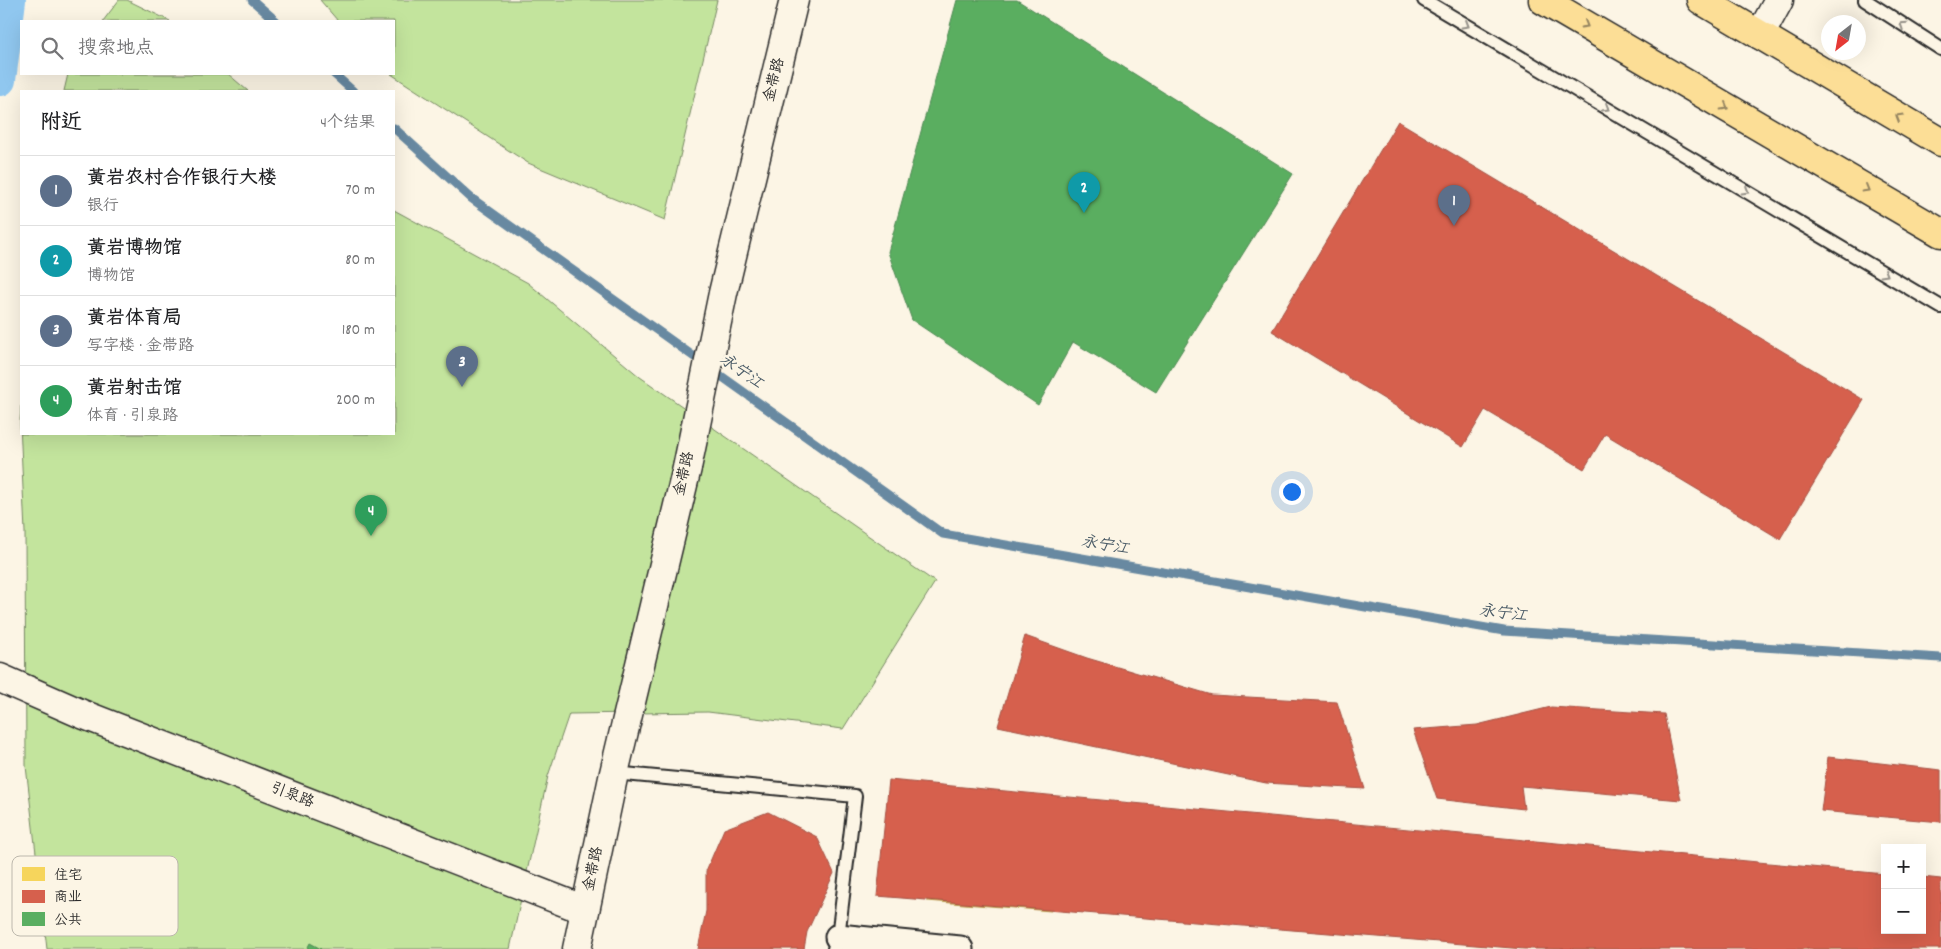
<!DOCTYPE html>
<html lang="zh">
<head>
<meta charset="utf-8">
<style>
  :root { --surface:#fff; --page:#f2f2f2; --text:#202124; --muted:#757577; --line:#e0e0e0; --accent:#2b2b2b }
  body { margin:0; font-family:Dekko,"LXGW WenKai TC",sans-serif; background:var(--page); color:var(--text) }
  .controls { position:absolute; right:15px; bottom:15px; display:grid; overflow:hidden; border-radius:0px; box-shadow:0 5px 20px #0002 }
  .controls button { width:45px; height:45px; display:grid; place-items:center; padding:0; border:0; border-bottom:1px solid var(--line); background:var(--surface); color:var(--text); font:25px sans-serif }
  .compass { position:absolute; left:1821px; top:15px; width:45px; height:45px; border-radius:50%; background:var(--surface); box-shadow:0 5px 20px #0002; rotate:211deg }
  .you { position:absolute; left:1291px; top:491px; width:18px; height:18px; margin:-12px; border:4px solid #fff; border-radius:50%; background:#1a73e8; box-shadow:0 0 0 8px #1a73e833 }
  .badge { display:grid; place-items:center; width:32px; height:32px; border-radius:50%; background:var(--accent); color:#fff; font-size:16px; font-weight:700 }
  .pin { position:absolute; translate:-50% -41px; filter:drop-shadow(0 1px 2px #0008) }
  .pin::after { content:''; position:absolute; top:26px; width:18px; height:15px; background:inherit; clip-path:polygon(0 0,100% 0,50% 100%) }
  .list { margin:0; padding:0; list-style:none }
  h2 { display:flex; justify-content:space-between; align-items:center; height:65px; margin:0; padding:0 20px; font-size:21px }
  h2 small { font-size:16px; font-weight:400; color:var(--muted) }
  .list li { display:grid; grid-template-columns:32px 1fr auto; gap:15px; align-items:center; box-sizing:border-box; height:70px; padding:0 20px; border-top:1px solid var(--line) }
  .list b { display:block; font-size:19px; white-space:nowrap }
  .list p { margin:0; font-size:16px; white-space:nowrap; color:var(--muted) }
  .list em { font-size:16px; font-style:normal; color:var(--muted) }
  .icon { flex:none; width:28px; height:28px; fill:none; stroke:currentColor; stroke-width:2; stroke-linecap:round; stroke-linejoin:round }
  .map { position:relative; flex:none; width:1941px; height:949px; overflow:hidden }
  .search { position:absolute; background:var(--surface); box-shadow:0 5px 20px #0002; left:20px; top:20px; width:375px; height:55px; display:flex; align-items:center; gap:12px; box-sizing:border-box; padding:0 18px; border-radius:0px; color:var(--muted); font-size:19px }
  .panel { position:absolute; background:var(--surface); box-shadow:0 5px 20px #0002; left:20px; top:90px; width:375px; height:345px; border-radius:0px }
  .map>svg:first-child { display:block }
  .green { fill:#c3e49d; stroke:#778864 }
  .homes { fill:#f6d55c; stroke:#b9a24d }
  .shops { fill:#d6604d; stroke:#a35043 }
  .public { fill:#5aae61; stroke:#4c8751 }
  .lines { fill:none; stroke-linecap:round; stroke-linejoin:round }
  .stream { stroke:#6889a1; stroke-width:9 }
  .canal { stroke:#90c7ef; stroke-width:32 }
  .service-casing { stroke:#2b2b2b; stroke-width:16 }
  .minor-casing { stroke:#2b2b2b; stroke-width:29 }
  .tertiary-casing { stroke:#2b2b2b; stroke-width:31 }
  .secondary-casing { stroke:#2b2b2b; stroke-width:31 }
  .trunk-casing { stroke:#2b2b2b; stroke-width:31 }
  .service { stroke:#fcf5e5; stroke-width:12 }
  .minor { stroke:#fcf5e5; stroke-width:25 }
  .tertiary { stroke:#fcf5e5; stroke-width:28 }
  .secondary { stroke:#fcf5e5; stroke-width:28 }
  .trunk { stroke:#fcde96; stroke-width:28 }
  .oneway { stroke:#949088 }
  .oneway2 { stroke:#948460 }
  .labels { text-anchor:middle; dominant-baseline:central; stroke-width:5; stroke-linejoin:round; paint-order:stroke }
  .street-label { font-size:15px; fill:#2b2b2b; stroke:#fcf5e5 }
  .water-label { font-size:16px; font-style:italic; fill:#495a66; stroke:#fcf5e5 }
  .key { fill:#fcf5e5; stroke:#bdb8ad; stroke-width:1 }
  .key-label { font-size:14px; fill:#2b2b2b }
</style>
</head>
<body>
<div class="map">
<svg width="1941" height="949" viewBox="0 0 1941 949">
  <rect width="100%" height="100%" fill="#fcf5e5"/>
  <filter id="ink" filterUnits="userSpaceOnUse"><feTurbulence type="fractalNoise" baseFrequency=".02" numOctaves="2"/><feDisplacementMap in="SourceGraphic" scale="10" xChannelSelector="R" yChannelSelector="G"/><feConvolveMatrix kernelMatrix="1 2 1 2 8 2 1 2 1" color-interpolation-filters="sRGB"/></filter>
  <g filter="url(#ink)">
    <g class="green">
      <path d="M119 0H127L170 21H103Z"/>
      <path d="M320 0H717L665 220 528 163 391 74H394V21H338Z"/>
      <path d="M68 74H228L248 91H64Z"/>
      <path d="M394 210 528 283 640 377 935 582 843 729 708 712 569 714 548 776 510 949H47L26 766 25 532 20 423 21 406V434H394Z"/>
    </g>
    <g class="homes">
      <path d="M931 817 1058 834 1051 911 927 901Z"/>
      <path d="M1125 825 1252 842 1244 919 1120 909Z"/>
      <path d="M1341 849 1467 866 1460 942 1336 932Z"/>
      <path d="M1537 867 1662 879 1655 949H1555L1529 947Z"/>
      <path d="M1759 883 1885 895 1880 949H1753Z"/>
    </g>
    <g class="shops">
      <path d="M1398 121 1864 400 1780 539 1605 434 1584 469 1485 410 1463 447 1272 331Z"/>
      <path d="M1025 636 1087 658 1212 695 1337 702 1365 789 1266 783 998 726Z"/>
      <path d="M1551 707 1664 714 1681 800 1521 786 1524 809 1437 799 1413 730 1477 725Z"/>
      <path d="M1828 757 1941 770V822L1821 811Z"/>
      <path d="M889 780 1885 874V930H1922V877L1941 879V949H1524L877 896Z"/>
      <path d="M768 812 817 837 834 873 807 932 804 949H698L706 911V871L724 829Z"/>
    </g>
    <g class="public">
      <path d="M957 0H1017L1293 174 1156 392 1073 342 1038 405 912 320 888 252Z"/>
      <path d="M310 943 321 949H307Z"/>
    </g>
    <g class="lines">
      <g class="stream">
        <path d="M252 0 276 21"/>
        <path d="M334 74 353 91"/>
        <path d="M394 128 471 198 943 534 1504 631 1941 658"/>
      </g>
      <path class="canal" d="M0 80 10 0"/>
      <g class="service-casing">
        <g id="service">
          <path d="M1424 0 1941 307"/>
          <path d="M1865 0 1941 49"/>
          <path d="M614 773 855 796 838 937 834 949"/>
        </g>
      </g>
      <g class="minor-casing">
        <path id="minor" d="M838 937 960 949"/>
      </g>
      <g class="tertiary-casing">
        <g id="tertiary">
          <path d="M1760 35 1779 0"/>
          <path d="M0 678 82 714 585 910"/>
        </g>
      </g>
      <g class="secondary-casing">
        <path id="secondary" d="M577 949 614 773 687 468 723 293 794 0"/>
      </g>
      <g class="trunk-casing">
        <g id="trunk">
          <path d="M1543 0 1941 233"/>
          <path d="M1701 0 1941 142"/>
        </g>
      </g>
      <use href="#service" class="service"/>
      <use href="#minor" class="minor"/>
      <use href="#tertiary" class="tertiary"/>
      <use href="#secondary" class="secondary"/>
      <use href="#trunk" class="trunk"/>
    </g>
    <defs><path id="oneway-chevron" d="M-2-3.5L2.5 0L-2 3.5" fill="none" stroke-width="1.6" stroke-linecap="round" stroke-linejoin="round" transform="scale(1.25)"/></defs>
    <g class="oneway">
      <use href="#oneway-chevron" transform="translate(1466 25) rotate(31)"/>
      <use href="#oneway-chevron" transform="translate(1903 25) rotate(-147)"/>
      <use href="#oneway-chevron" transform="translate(1606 108) rotate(31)"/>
      <use href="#oneway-chevron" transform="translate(1746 191) rotate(31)"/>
      <use href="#oneway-chevron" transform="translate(1885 274) rotate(31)"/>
    </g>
    <g class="oneway2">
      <use href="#oneway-chevron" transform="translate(1585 25) rotate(30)"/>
      <use href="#oneway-chevron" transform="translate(1725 107) rotate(30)"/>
      <use href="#oneway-chevron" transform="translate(1899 117) rotate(-149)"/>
      <use href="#oneway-chevron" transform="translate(1866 189) rotate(30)"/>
    </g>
  </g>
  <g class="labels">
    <g class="street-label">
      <text transform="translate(775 80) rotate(-76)">金带路</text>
      <text transform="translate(685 474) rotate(-77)">金带路</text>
      <text transform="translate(292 796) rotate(21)">引泉路</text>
      <text transform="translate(594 869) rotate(-78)">金带路</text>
    </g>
    <g class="water-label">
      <text transform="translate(741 372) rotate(35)">永宁江</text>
      <text transform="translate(1105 546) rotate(10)">永宁江</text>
      <text transform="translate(1503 614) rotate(7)">永宁江</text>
    </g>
  </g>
  <rect x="12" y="856" width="166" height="80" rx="8" class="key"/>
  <rect x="22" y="867" width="23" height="14" fill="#f6d55c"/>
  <rect x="22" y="890" width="23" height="13" fill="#d6604d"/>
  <rect x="22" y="912" width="23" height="14" fill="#5aae61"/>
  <g class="key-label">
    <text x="54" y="879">住宅</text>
    <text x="54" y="901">商业</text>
    <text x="54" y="924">公共</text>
  </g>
</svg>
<div class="controls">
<button>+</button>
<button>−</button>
</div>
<svg class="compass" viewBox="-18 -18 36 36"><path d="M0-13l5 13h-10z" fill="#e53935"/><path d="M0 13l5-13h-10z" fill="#757577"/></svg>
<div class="you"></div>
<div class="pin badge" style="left:1454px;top:226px;background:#5c6f8a">1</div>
<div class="pin badge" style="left:1084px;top:213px;background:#0f9aa8">2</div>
<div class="pin badge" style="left:462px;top:387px;background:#5c6f8a">3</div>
<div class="pin badge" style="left:371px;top:536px;background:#2e9e5b">4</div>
<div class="search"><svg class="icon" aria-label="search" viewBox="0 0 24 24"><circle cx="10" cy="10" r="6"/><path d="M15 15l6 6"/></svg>搜索地点</div>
<section class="panel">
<h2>附近<small>4个结果</small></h2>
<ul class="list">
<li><span class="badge" style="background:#5c6f8a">1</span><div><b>黄岩农村合作银行大楼</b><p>银行</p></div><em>70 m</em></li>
<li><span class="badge" style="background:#0f9aa8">2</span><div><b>黄岩博物馆</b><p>博物馆</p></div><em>80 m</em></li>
<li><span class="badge" style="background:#5c6f8a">3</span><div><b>黄岩体育局</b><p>写字楼 · 金带路</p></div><em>180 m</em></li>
<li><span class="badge" style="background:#2e9e5b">4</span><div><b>黄岩射击馆</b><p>体育 · 引泉路</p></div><em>200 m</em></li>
</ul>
</section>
</div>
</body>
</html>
